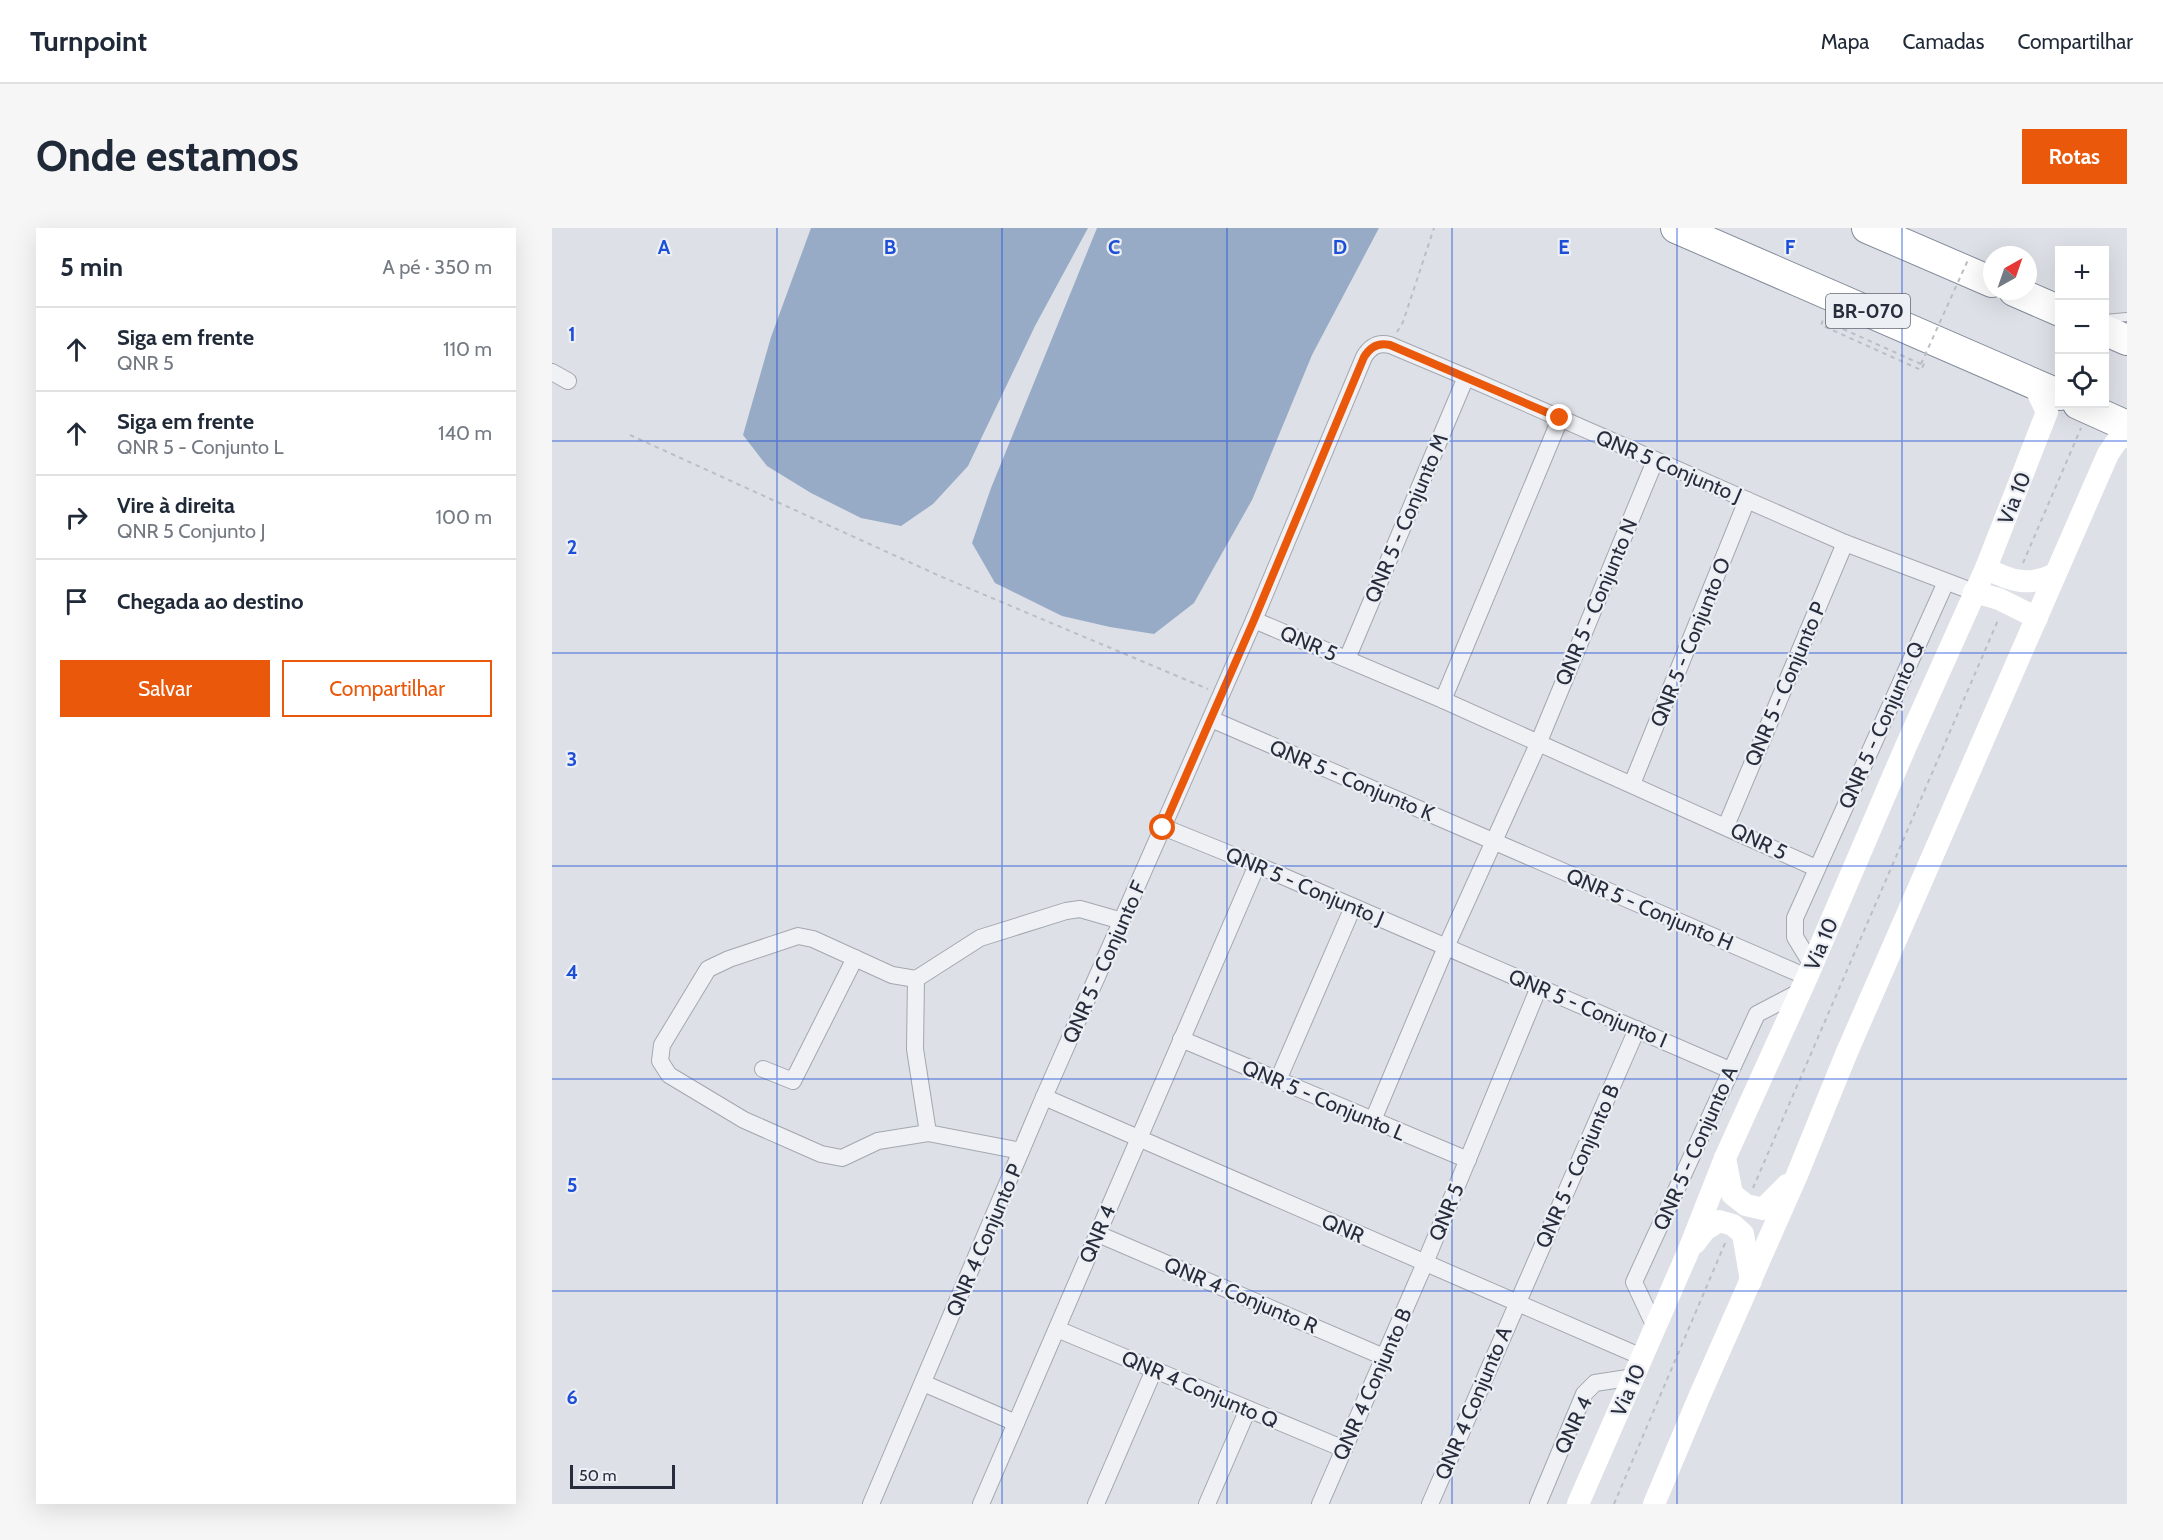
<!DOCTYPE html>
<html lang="pt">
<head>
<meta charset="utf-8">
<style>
  :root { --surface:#fff; --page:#f6f6f7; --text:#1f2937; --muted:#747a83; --line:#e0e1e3; --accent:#ea580c }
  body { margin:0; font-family:Cabin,sans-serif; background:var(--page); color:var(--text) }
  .controls { position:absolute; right:18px; top:18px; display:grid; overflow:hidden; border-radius:0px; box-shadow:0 6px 24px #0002 }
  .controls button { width:54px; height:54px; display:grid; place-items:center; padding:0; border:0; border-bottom:2px solid var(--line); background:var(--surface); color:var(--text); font:30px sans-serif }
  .compass { position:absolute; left:1431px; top:18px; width:54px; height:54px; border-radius:50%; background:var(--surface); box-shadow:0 6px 24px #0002; rotate:40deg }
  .scale { position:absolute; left:18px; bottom:15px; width:105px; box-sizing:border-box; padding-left:6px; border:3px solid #272d3c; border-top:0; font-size:16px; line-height:21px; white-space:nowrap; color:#272d3c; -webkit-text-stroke:4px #eceff4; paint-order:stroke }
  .stop { position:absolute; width:18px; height:18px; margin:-14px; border:4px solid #ea580c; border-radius:50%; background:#fff }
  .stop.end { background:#ea580c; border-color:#fff; box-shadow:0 2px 6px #0008 }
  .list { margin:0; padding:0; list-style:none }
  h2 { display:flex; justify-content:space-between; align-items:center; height:78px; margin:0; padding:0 24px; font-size:26px }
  h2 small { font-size:20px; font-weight:400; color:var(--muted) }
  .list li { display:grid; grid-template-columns:39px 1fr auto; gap:18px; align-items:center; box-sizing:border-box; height:84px; padding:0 24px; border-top:2px solid var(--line) }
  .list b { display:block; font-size:22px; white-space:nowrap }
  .list p { margin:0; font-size:20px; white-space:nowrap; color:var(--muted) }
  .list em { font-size:20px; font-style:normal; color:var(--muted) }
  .actions { display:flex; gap:12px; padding:18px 24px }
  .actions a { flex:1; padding:14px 0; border:2px solid var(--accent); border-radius:0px; text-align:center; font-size:21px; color:var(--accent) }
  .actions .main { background:var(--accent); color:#fff }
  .icon { flex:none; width:33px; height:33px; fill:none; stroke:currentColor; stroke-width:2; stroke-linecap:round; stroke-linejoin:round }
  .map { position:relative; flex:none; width:1575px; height:1276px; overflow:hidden; border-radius:0px }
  header { display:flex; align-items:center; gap:36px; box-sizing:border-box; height:84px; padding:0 30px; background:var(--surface); border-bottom:2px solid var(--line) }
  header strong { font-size:28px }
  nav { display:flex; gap:33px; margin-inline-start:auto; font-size:21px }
  .intro { display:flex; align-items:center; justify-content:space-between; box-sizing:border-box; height:144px; padding:0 36px }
  h1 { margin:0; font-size:42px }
  .button { padding:15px 27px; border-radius:0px; background:var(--accent); color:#fff; font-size:21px; font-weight:700 }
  main { display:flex; gap:36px; padding:0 36px }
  aside { flex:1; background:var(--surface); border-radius:0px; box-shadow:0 6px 24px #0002 }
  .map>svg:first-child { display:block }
  .water { fill:#98abc6 }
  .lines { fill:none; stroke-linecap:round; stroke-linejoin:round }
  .service-casing { stroke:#a3a7b0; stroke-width:10 }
  .minor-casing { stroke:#a3a7b0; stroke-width:18 }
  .motorway-casing { stroke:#858c9c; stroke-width:32 }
  .path { stroke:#bbbec5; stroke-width:2; stroke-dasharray:4.5 4.5; stroke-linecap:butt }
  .service { stroke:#eff1f5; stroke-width:8 }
  .minor { stroke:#eff1f5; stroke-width:16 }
  .secondary { stroke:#fff; stroke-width:22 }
  .motorway { stroke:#fff; stroke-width:30 }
  .path-bridge { stroke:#bbbec5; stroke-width:2; stroke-dasharray:4.5 4.5; stroke-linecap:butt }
  .route { stroke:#ea580c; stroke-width:8 }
  .grid { fill:none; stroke:#1d4ed8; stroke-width:1.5; stroke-opacity:0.55 }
  .labels { text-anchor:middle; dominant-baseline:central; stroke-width:4.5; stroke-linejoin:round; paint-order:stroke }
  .shield { fill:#eceff4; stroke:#626773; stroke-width:1.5 }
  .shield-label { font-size:20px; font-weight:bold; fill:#272d3c }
  .street-label { font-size:21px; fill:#272d3c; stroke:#eceff4 }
  .grid-label { font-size:20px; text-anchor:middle; font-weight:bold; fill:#1d4ed8; stroke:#eceff4; stroke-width:4.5; stroke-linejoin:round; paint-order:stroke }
</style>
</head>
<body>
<header>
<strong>Turnpoint</strong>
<nav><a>Mapa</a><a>Camadas</a><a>Compartilhar</a></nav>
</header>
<div class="intro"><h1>Onde estamos</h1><a class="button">Rotas</a></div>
<main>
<aside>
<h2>5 min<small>A pé · 350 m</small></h2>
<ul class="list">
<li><svg class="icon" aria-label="ahead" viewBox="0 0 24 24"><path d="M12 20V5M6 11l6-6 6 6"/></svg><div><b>Siga em frente</b><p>QNR 5</p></div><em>110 m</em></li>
<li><svg class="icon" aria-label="ahead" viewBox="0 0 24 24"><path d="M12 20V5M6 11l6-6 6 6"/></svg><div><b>Siga em frente</b><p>QNR 5 - Conjunto L</p></div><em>140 m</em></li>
<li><svg class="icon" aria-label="right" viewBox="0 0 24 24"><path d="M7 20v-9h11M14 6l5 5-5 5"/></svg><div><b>Vire à direita</b><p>QNR 5 Conjunto J</p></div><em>100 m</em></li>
<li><svg class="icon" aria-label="arrive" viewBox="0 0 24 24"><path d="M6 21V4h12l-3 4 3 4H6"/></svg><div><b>Chegada ao destino</b></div></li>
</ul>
<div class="actions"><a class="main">Salvar</a><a>Compartilhar</a></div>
</aside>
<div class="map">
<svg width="1575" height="1276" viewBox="0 0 1575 1276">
  <rect width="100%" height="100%" fill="#dde0e6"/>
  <g class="water">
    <path d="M259 0H536L483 98 416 238 381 276 349 298 309 290 259 265 215 238 191 207 219 109Z"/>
    <path d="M545 0H827L760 127 700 272 642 375 602 406 558 399 510 388 443 355 420 315 439 260Z"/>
  </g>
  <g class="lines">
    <g class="service-casing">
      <path id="service" d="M1552 91 1575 89"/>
    </g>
    <g class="minor-casing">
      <g id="minor">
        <path d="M0 144 16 153"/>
        <path d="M702 392 891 472 1264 640"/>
        <path d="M795 431 914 149"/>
        <path d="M891 472 1008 191"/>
        <path d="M659 491 1255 749"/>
        <path d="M1080 556 1195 272"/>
        <path d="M1174 598 1293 315"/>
        <path d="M611 599 705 637 1178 842"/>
        <path d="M1260 737 1243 709V690L1394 354"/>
        <path d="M364 751 363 821 376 905"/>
        <path d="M629 811 916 932"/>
        <path d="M211 841 241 853 303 730"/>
        <path d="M726 852 801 679"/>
        <path d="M492 869 1090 1129"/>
        <path d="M821 892 894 719 986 516 1103 233"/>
        <path d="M469 923 376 905 326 913 290 930 269 926 192 892 117 847 108 833 110 817 156 741 177 731 246 708 261 711 340 747 364 751 428 710 514 683 528 681 570 693"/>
        <path d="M546 1006 832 1129"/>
        <path d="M1103 1099 1082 1054 1205 786 1249 763"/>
        <path d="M505 1101 792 1221"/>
        <path d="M371 1155 464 1195"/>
        <path d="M319 1276 492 869 702 392 812 129C818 119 826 114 838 117L914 149 1293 315 1422 364"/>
        <path d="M429 1276 705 637"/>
        <path d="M544 1276 602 1142"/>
        <path d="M655 1276 696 1181"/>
        <path d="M768 1276 873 1035 987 759"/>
        <path d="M878 1276 1085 801"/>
        <path d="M986 1276 1032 1166 1043 1155 1082 1149"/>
      </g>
    </g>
    <g class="motorway-casing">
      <g id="motorway">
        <path d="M1124 0 1508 167"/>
        <path d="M1315 0 1440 54"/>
        <path d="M1462 63 1508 83"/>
        <path d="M1552 102 1575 112"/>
        <path d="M1526 176 1575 198"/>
      </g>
    </g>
    <g class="path">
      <path d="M845 104 851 94 882 0"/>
      <path d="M1369 136 1271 92 1269 97 1369 142 1374 132"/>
      <path d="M78 207 390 349 656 461"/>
      <path d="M1471 335 1529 200"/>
      <path d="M1201 960 1447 390"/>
      <path d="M1062 1276 1174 1013"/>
    </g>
    <use href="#service" class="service"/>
    <use href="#minor" class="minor"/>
    <g class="secondary">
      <path d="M1434 340C1457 353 1478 359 1503 346"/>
      <path d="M1422 364 1447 371 1485 390"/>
      <path d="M1173 930 1180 966 1194 977 1211 981 1235 957"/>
      <path d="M1143 1015 1153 1002 1167 993 1181 997 1191 1006 1199 1053"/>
      <path d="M1026 1276 1136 1024 1173 930 1255 749 1354 518 1434 340 1495 184 1481 155"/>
      <path d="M1102 1276 1148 1167 1245 947 1295 824 1556 226 1567 210 1575 209"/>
    </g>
    <use href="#motorway" class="motorway"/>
    <path class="path-bridge" d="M1369 136 1416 32"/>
  </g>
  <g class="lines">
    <path class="route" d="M611 600 702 392 812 129C818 119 826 114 838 117L1008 190"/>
  </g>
  <path class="grid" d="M225 0V1276M450 0V1276M675 0V1276M900 0V1276M1125 0V1276M1350 0V1276M0 213H1575M0 425H1575M0 638H1575M0 851H1575M0 1063H1575"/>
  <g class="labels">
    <rect class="shield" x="1274" y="66" width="84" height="34" rx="4.5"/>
    <g class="shield-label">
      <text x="1316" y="83">BR-070</text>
    </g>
    <g class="street-label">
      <text transform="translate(1117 238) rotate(23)">QNR 5 Conjunto J</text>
      <text transform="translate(1462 270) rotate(-68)">Via 10</text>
      <text transform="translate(854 290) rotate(-67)">QNR 5 - Conjunto M</text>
      <text transform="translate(1044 374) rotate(-67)">QNR 5 - Conjunto N</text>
      <text transform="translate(1138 414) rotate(-68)">QNR 5 - Conjunto O</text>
      <text transform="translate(757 415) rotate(23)">QNR 5</text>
      <text transform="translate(1233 456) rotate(-67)">QNR 5 - Conjunto P</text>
      <text transform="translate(1329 497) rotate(-66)">QNR 5 - Conjunto Q</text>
      <text transform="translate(800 552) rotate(23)">QNR 5 - Conjunto K</text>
      <text transform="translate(1207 613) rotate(25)">QNR 5</text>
      <text transform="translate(753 658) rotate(23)">QNR 5 - Conjunto J</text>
      <text transform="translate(1098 681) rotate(23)">QNR 5 - Conjunto H</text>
      <text transform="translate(1269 716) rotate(-67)">Via 10</text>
      <text transform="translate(552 734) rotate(-66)">QNR 5 - Conjunto F</text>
      <text transform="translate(1036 780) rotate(23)">QNR 5 - Conjunto I</text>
      <text transform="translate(772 872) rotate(23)">QNR 5 - Conjunto L</text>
      <text transform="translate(1143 920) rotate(-66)">QNR 5 - Conjunto A</text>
      <text transform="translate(1025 938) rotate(-66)">QNR 5 - Conjunto B</text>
      <text transform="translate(894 984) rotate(-68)">QNR 5</text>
      <text transform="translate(791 1000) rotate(23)">QNR</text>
      <text transform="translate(545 1006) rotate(-67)">QNR 4</text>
      <text transform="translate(432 1012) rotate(-67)">QNR 4 Conjunto P</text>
      <text transform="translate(689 1067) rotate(23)">QNR 4 Conjunto R</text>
      <text transform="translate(820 1156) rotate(-66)">QNR 4 Conjunto B</text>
      <text transform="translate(648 1161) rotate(23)">QNR 4 Conjunto Q</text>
      <text transform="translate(1076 1162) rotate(-66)">Via 10</text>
      <text transform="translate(921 1175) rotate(-67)">QNR 4 Conjunto A</text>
      <text transform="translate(1021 1197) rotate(-65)">QNR 4</text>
    </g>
  </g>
  <g class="grid-label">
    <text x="112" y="26">A</text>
    <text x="338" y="26">B</text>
    <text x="562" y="26">C</text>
    <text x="788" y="26">D</text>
    <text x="1012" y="26">E</text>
    <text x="1238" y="26">F</text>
    <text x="20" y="113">1</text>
    <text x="20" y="326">2</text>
    <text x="20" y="538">3</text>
    <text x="20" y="751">4</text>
    <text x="20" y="964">5</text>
    <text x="20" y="1176">6</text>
  </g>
</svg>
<div class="controls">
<button>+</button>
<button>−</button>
<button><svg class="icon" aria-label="locate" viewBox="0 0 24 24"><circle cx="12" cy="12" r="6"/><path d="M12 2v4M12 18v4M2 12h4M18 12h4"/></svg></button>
</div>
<svg class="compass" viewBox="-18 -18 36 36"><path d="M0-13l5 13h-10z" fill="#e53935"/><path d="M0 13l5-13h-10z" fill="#747a83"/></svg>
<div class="scale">50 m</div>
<div class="stop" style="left:611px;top:600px"></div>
<div class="stop end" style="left:1008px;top:190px"></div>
</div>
</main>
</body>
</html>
